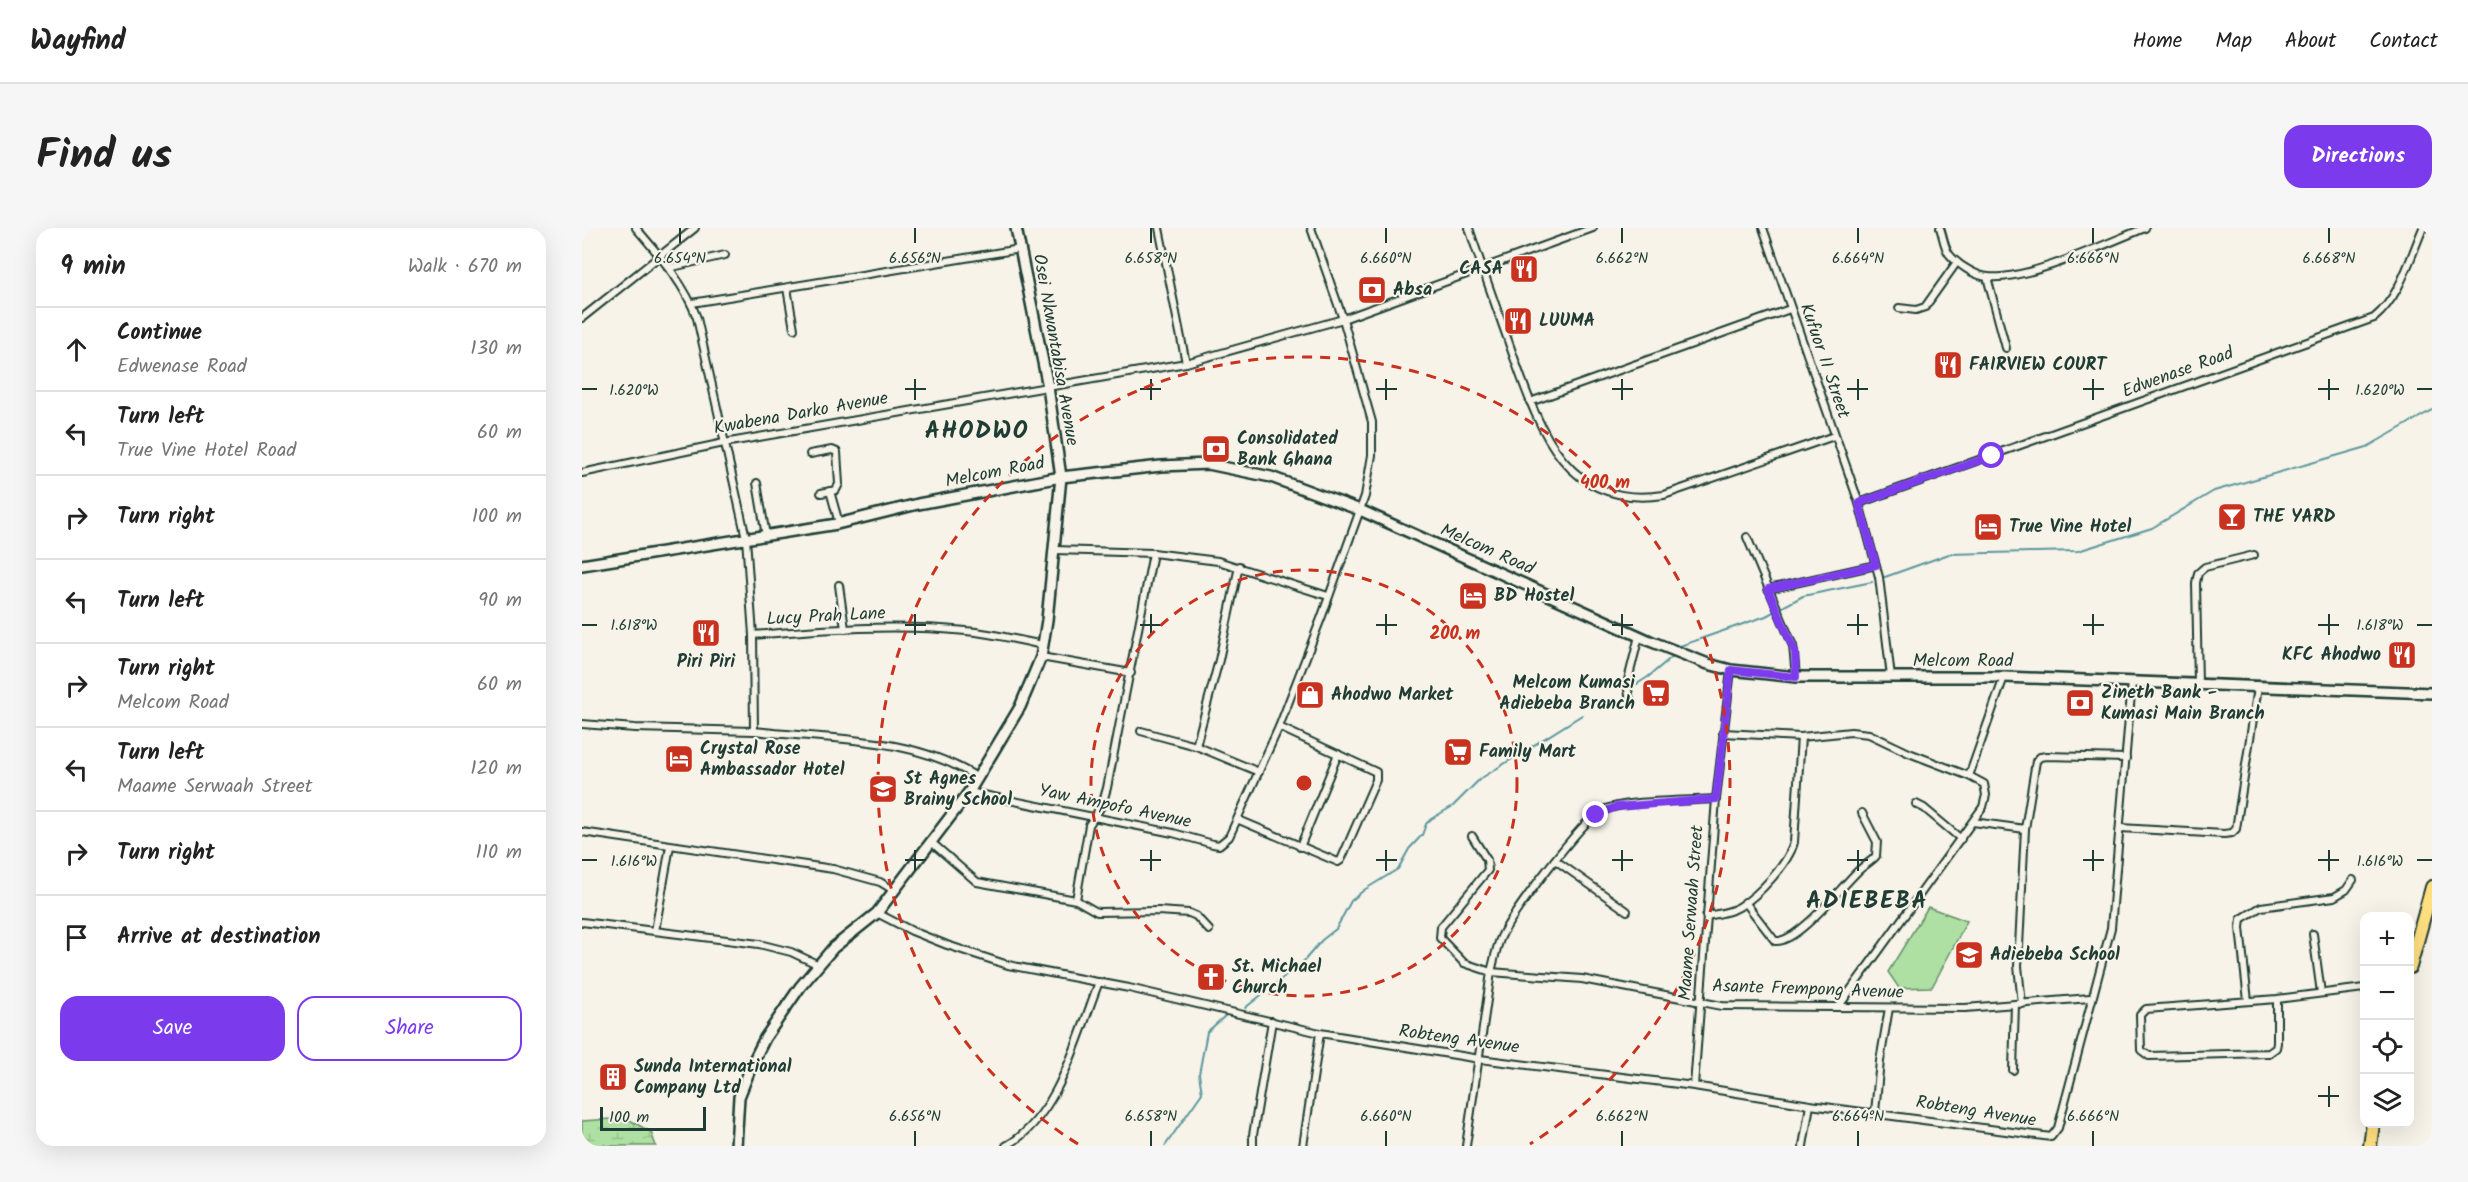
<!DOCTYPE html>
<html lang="en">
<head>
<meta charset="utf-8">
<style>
  :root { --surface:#fff; --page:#f6f6f6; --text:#222; --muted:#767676; --line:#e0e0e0; --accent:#7c3aed }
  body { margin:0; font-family:Kalam,sans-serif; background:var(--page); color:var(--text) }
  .controls { position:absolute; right:18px; bottom:18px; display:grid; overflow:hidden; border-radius:12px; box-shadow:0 6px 24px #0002 }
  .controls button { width:54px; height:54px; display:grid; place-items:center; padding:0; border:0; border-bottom:2px solid var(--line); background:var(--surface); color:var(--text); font:30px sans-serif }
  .scale { position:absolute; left:18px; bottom:15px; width:106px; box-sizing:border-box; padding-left:6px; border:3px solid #1f3d34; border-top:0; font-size:16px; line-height:21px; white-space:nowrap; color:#1f3d34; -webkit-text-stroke:4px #f7f3e8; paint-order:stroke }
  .stop { position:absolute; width:18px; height:18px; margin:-14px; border:4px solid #7c3aed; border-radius:50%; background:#fff }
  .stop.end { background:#7c3aed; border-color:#fff; box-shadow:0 2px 6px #0008 }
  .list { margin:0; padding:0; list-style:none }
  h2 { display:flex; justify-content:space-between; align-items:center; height:78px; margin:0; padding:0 24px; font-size:26px }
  h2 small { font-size:20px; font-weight:400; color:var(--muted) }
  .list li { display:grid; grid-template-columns:39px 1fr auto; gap:18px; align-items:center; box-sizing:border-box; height:84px; padding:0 24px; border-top:2px solid var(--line) }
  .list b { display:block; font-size:22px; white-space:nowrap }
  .list p { margin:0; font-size:20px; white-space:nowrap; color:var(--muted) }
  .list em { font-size:20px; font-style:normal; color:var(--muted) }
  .actions { display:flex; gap:12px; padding:18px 24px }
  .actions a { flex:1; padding:14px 0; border:2px solid var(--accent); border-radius:18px; text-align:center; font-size:21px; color:var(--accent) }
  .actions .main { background:var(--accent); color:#fff }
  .icon { flex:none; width:33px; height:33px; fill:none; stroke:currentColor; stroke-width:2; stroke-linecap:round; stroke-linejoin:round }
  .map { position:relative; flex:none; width:1850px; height:918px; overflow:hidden; border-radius:18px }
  header { display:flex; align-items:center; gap:36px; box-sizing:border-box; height:84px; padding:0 30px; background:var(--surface); border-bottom:2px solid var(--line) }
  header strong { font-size:28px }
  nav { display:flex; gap:33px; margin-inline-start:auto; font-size:21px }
  .intro { display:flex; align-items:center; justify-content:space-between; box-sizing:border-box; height:144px; padding:0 36px }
  h1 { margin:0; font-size:42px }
  .button { padding:15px 27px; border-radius:18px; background:var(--accent); color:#fff; font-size:21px; font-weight:700 }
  main { display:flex; gap:36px; padding:0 36px }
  aside { flex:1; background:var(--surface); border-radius:18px; box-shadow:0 6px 24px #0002 }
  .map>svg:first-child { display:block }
  .wetland { fill:url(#wetland-marsh); stroke:#668e6b; stroke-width:1.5 }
  .green { fill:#ade0a2; stroke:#668e6b; stroke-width:1.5 }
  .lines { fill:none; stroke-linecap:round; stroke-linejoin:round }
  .stream { stroke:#5c979e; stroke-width:2 }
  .street-casing { stroke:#1f3d34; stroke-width:10 }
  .secondary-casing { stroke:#1f3d34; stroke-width:14 }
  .highway-casing { stroke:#1f3d34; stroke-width:16 }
  .street { stroke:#f7f3e8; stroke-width:6 }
  .secondary { stroke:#f7f3e8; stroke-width:9 }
  .highway { stroke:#ffdf80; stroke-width:12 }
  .route { stroke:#7c3aed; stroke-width:8 }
  .ticks { fill:none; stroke:#1f3d34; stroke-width:2 }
  .ring { fill:none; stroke:#c8321e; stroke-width:3; stroke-dasharray:10 8 }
  .labels { text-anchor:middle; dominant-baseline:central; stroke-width:4.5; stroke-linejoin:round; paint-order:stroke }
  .poi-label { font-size:18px; font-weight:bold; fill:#1f3d34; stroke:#f7f3e8; text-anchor:start }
  .street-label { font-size:18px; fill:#1f3d34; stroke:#f7f3e8 }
  .district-label { font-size:24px; font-weight:bold; letter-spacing:1.5px; fill:#1f3d34; stroke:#f7f3e8 }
  .ticks-label { font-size:15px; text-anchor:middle; fill:#1f3d34; stroke:#f7f3e8; stroke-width:4.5; stroke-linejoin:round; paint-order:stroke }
  .centre { fill:#c8321e; stroke:#f7f3e8; stroke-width:3 }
  .ring-label { font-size:18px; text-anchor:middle; font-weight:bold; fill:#c8321e; stroke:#f7f3e8; stroke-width:4.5; stroke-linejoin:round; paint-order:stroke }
</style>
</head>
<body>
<header>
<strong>Wayfind</strong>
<nav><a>Home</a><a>Map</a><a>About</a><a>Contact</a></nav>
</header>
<div class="intro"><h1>Find us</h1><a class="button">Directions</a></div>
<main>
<aside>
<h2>9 min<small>Walk · 670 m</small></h2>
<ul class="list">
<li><svg class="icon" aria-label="ahead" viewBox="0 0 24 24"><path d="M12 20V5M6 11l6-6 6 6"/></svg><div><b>Continue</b><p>Edwenase Road</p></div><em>130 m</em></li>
<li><svg class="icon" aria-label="left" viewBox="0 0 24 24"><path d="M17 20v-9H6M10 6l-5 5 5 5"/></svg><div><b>Turn left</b><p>True Vine Hotel Road</p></div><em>60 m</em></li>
<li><svg class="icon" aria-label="right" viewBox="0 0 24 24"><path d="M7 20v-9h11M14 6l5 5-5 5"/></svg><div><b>Turn right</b></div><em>100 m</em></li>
<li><svg class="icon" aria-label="left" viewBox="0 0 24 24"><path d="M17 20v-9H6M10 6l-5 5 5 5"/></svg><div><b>Turn left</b></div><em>90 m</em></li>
<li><svg class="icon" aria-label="right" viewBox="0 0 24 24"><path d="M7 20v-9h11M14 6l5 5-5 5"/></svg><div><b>Turn right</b><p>Melcom Road</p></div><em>60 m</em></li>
<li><svg class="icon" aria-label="left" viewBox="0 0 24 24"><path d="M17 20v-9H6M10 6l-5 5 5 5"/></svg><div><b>Turn left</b><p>Maame Serwaah Street</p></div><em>120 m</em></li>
<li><svg class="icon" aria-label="right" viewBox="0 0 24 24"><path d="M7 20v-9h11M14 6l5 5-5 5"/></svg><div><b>Turn right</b></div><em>110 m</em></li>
<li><svg class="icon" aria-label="arrive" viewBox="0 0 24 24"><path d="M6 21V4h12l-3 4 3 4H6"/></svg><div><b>Arrive at destination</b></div></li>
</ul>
<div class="actions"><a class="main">Save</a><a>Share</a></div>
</aside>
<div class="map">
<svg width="1850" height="918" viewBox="0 0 1850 918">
  <defs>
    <pattern id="wetland-marsh" width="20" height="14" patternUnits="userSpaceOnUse" patternTransform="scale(1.5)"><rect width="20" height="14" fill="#ade0a2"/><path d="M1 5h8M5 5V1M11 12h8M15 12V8" fill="none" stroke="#94c18c"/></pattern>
  </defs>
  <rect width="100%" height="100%" fill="#f7f3e8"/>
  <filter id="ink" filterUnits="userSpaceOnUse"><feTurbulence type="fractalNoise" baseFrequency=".0167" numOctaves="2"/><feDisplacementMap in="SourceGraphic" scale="12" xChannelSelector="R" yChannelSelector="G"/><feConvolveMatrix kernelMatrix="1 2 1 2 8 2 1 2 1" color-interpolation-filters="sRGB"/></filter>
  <g filter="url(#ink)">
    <path class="wetland" d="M44 890 69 904 74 918H0V893Z"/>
    <path class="green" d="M1346 679 1385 693 1350 759 1317 760 1306 744Z"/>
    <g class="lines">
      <g class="stream">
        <path d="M1303 349 1367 326 1496 323 1570 300 1632 263 1785 219 1850 182"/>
        <path d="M1098 418 1184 388 1221 368 1290 354"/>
        <path d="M1050 459 1066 449 1091 428"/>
        <path d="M663 780 721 734 740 712 754 701 769 673 782 662 816 641 827 621 840 607 844 596 849 591 871 578 898 551 1000 487"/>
        <path d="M583 918 620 865 617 846 625 804 643 788"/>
      </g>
      <g class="street-casing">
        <g id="street">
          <path d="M54 0C77 27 103 56 115 90L164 310 171 407 172 503C248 512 330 507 396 550"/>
          <path d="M577 0 604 135"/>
          <path d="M887 0C900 40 915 81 929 121 956 197 981 282 1082 267L1252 208"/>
          <path d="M1181 0 1277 275 1297 349 1309 449"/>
          <path d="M1358 0C1361 8 1362 19 1367 26 1375 36 1393 48 1406 49 1445 53 1525 15 1563 0"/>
          <path d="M86 40 143 27"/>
          <path d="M1405 49 1424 120"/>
          <path d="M205 60 212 101"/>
          <path d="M110 75 438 21"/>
          <path d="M1317 80 1334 82 1343 79 1375 34"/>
          <path d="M0 90 113 0"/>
          <path d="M948 174 1208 81"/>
          <path d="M228 226 250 222 255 224 257 256 254 262 239 265"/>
          <path d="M0 245 142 215 604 135 761 91 1011 0"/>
          <path d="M175 255 184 308"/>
          <path d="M248 263 257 295"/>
          <path d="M1277 275 1792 90C1818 69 1828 30 1841 0"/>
          <path d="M1165 309 1211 418 1214 449"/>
          <path d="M473 322 571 325 636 333 746 368"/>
          <path d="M657 338 637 432 614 518 677 544"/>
          <path d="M257 357 263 401"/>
          <path d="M1186 361 1294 337"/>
          <path d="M171 407C241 401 314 396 384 403 410 405 435 412 461 417"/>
          <path d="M459 429 549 445"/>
          <path d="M1616 456 1614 355 1616 345 1623 339 1672 327"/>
          <path d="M1048 473 1045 456 1057 408"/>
          <path d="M0 496 53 500 172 503"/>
          <path d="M559 503 614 518"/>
          <path d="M1141 505 1219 509 1269 504 1287 506 1327 525 1387 548"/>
          <path d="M387 564 591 605 631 616 637 617 647 609 697 499 740 388 783 268 790 227V194L761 91 729 0"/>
          <path d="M1334 576 1342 580 1379 611"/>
          <path d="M657 592 756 634 759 632 794 552V544L697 499"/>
          <path d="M1391 594 1443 601"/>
          <path d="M1538 600 1642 606 1650 605 1654 601 1676 459"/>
          <path d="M0 604 251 641 298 654 313 663"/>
          <path d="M890 608 905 632 906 642 859 699 858 710 882 735 909 744 1000 751 1140 778 1383 780 1508 770"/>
          <path d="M349 614 395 654 494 672 507 597 520 577 525 560 571 325"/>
          <path d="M718 619 756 526"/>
          <path d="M973 632 1045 683"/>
          <path d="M494 672 515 684 576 683 607 685 614 688 627 702"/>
          <path d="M1163 674 1193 713C1215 716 1260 658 1276 643 1282 637 1289 634 1294 628L1295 614 1280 585"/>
          <path d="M295 685 330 703 365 717 426 737 547 760 738 805 898 831 1112 858 1228 877 1469 909 1476 900 1529 700 1550 454"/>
          <path d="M1124 688C1135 686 1147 685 1157 679 1176 668 1207 635 1212 614L1219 509"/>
          <path d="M0 694 177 716 209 724 237 737"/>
          <path d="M73 703 88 618"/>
          <path d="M1731 706 1739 765"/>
          <path d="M1695 771V815L1694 820 1687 825 1567 828 1559 822 1558 787 1564 781 1695 771 1782 760"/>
          <path d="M1666 773 1658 700 1659 691 1679 679 1752 669 1764 662 1771 652"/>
          <path d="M1440 776 1436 738 1443 601 1454 533 1458 529 1465 528 1544 530"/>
          <path d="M1257 778 1401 579 1404 567 1402 556 1387 548 1422 449"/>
          <path d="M1431 842 1433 776"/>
          <path d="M1112 858 1134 571 1149 442"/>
          <path d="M1293 884 1298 833 1307 780"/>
          <path d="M424 918C477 889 496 807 517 754"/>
          <path d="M671 918V907L690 793"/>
          <path d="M721 918 738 805"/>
          <path d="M884 918 909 744C912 733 914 720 919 709 930 686 999 593 1019 583 1043 572 1106 573 1134 571"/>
          <path d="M1221 918 1228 877"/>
        </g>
      </g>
      <g class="secondary-casing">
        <g id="secondary">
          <path d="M0 337 255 296 336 276 479 249 579 238 626 236 689 249 778 282 1068 413 1126 436 1149 442 1214 449H1422L1850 465"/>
          <path d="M154 918 157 869 171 834 183 810 218 759 251 720 295 685 387 564 438 479 459 429 465 392 479 249 466 159 434 0"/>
        </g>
      </g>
      <g class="highway-casing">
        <g id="highway">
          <path d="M1828 739 1850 659"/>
          <path d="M1788 918 1791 896"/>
        </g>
      </g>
      <use href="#street" class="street"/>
      <use href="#secondary" class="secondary"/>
      <use href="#highway" class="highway"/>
    </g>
  </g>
  <g class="lines" filter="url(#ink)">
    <path class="route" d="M1014 587 1034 579 1134 571 1149 442 1214 449 1213 424 1186 361 1294 337 1277 275 1410 228"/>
  </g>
  <path class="ticks" d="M98 0V15M333 0V15M569 0V15M804 0V15M1040 0V15M1276 0V15M1511 0V15M1747 0V15M333 151V172M569 151V172M804 151V172M1040 151V172M1276 151V172M1511 151V172M1747 151V172M0 161H15M323 161H344M558 161H579M794 161H815M1030 161H1051M1265 161H1286M1501 161H1522M1736 161H1757M1835 161H1850M333 386V407M569 386V407M804 386V407M1040 386V407M1276 386V407M1511 386V407M1747 386V407M0 397H15M323 397H344M558 397H579M794 397H815M1030 397H1051M1265 397H1286M1501 397H1522M1736 397H1757M1835 397H1850M333 622V643M569 622V643M804 622V643M1040 622V643M1276 622V643M1511 622V643M1747 622V643M0 632H15M323 632H344M558 632H579M794 632H815M1030 632H1051M1265 632H1286M1501 632H1522M1736 632H1757M1835 632H1850M1747 858V879M1736 868H1757M333 903V918M569 903V918M804 903V918M1040 903V918M1276 903V918M1511 903V918"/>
  <g class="ring">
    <circle cx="722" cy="555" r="213"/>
    <path d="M496 916A426 426 0 1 1 948 916"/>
  </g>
  <defs>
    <g id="restaurant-square" transform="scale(1.5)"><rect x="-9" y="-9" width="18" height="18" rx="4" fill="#c8321e" stroke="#f7f3e8"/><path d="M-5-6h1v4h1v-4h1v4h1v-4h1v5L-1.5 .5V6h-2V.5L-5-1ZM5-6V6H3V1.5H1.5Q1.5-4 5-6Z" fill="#fff"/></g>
    <g id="bank-square" transform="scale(1.5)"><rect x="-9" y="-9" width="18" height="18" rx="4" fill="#c8321e" stroke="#f7f3e8"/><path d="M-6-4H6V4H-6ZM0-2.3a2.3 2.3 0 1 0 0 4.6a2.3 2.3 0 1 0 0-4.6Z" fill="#fff"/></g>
    <g id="bar-square" transform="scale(1.5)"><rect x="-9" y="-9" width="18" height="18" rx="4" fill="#c8321e" stroke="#f7f3e8"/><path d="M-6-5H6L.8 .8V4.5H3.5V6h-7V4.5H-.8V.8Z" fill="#fff"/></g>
    <g id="hotel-square" transform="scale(1.5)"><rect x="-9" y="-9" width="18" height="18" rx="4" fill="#c8321e" stroke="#f7f3e8"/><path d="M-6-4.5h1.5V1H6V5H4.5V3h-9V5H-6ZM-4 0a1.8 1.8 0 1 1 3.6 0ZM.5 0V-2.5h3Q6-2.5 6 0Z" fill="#fff"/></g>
    <g id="supermarket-square" transform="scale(1.5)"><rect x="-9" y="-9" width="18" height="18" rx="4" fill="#c8321e" stroke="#f7f3e8"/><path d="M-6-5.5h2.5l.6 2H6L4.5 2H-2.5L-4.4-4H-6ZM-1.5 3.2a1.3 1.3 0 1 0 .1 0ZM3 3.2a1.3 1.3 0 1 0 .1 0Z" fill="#fff"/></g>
    <g id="shop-square" transform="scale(1.5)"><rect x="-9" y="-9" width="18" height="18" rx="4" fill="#c8321e" stroke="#f7f3e8"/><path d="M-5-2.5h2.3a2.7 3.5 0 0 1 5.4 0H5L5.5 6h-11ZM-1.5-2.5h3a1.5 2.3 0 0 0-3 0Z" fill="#fff"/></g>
    <g id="school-square" transform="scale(1.5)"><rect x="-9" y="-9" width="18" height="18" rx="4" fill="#c8321e" stroke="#f7f3e8"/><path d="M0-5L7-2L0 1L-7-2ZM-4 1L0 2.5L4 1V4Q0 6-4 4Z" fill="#fff"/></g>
    <g id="church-square" transform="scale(1.5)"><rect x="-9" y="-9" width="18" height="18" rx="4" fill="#c8321e" stroke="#f7f3e8"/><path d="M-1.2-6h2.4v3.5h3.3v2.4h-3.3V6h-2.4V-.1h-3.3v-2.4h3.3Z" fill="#fff"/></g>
    <g id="building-square" transform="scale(1.5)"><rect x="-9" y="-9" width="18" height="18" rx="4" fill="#c8321e" stroke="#f7f3e8"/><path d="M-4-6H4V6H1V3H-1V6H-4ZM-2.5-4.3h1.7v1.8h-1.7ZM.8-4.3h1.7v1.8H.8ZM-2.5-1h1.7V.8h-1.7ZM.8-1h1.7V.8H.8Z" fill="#fff"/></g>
  </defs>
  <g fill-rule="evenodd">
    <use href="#restaurant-square" x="942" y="41"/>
    <use href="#bank-square" x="790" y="62"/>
    <use href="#restaurant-square" x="936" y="93"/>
    <use href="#restaurant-square" x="1366" y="137"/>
    <use href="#bank-square" x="634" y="221"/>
    <use href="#bar-square" x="1650" y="289"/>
    <use href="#hotel-square" x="1406" y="299"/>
    <use href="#hotel-square" x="891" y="368"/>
    <use href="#restaurant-square" x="124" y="405"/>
    <use href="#restaurant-square" x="1820" y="427"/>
    <use href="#supermarket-square" x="1074" y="465"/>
    <use href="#shop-square" x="728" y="467"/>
    <use href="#bank-square" x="1498" y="475"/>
    <use href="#supermarket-square" x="876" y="524"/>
    <use href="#hotel-square" x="97" y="531"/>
    <use href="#school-square" x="301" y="561"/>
    <use href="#school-square" x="1387" y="727"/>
    <use href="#church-square" x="629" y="749"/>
    <use href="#building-square" x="31" y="849"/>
  </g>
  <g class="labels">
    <g class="poi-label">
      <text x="921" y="41" text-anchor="end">CASA</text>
      <text x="811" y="62">Absa</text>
      <text x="957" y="93">LUUMA</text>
      <text x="1387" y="137">FAIRVIEW COURT</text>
      <text x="655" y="211">Consolidated<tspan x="655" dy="21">Bank Ghana</tspan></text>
      <text x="1671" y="289">THE YARD</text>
      <text x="1427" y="299">True Vine Hotel</text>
      <text x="912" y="368">BD Hostel</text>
      <text x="1799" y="427" text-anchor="end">KFC Ahodwo</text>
      <text x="124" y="434" text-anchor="middle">Piri Piri</text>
      <text x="1053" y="455" text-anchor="end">Melcom Kumasi<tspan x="1053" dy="21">Adiebeba Branch</tspan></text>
      <text x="1519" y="465">Zineth Bank -<tspan x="1519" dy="21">Kumasi Main Branch</tspan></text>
      <text x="749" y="467">Ahodwo Market</text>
      <text x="118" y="521">Crystal Rose<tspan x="118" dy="21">Ambassador Hotel</tspan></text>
      <text x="897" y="524">Family Mart</text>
      <text x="322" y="551">St Agnes<tspan x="322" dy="21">Brainy School</tspan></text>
      <text x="1408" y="727">Adiebeba School</text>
      <text x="650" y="739">St. Michael<tspan x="650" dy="21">Church</tspan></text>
      <text x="52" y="839">Sunda International<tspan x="52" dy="21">Company Ltd</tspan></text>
    </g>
    <g class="street-label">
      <text transform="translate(473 122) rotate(80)">Osei Nkwantabisa Avenue</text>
      <text transform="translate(1242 133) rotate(71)">Kufuor II Street</text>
      <text transform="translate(1596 145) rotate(-20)">Edwenase Road</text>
      <text transform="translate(219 186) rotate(-10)">Kwabena Darko Avenue</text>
      <text transform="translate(413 245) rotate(-11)">Melcom Road</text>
      <text transform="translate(905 322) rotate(24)">Melcom Road</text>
      <text transform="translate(244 389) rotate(-3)">Lucy Prah Lane</text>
      <text x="1381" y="433">Melcom Road</text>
      <text transform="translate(533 579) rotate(12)">Yaw Ampofo Avenue</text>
      <text transform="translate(1110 685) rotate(-86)">Maame Serwaah Street</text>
      <text transform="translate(1226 762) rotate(2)">Asante Frempong Avenue</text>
      <text transform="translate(877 812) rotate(8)">Robteng Avenue</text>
      <text transform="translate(1394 884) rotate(9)">Robteng Avenue</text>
    </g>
    <g class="district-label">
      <text x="395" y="203">AHODWO</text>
      <text x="1285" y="673">ADIEBEBA</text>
    </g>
  </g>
  <g class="ticks-label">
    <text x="98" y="35">6.654°N</text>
    <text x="333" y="35">6.656°N</text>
    <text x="569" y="35">6.658°N</text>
    <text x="804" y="35">6.660°N</text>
    <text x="1040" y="35">6.662°N</text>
    <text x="1276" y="35">6.664°N</text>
    <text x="1511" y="35">6.666°N</text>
    <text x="1747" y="35">6.668°N</text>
    <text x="1798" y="167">1.620°W</text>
    <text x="52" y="167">1.620°W</text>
    <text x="1798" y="402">1.618°W</text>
    <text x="52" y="402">1.618°W</text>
    <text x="1798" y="638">1.616°W</text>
    <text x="52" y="638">1.616°W</text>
    <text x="333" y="893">6.656°N</text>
    <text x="569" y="893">6.658°N</text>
    <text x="804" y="893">6.660°N</text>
    <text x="1040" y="893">6.662°N</text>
    <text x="1276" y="893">6.664°N</text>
    <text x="1511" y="893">6.666°N</text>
  </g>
  <circle cx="722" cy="555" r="9" class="centre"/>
  <g class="ring-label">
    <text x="1023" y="260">400 m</text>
    <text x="873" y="411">200 m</text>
  </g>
</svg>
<div class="controls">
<button>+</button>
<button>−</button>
<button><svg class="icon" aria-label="locate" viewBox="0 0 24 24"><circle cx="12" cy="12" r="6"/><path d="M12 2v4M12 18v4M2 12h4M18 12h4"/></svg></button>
<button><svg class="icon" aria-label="layers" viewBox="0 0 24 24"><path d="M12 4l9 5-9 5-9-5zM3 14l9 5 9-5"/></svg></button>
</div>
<div class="scale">100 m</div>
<div class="stop" style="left:1410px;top:228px"></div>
<div class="stop end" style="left:1014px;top:587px"></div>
</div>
</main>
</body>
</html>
